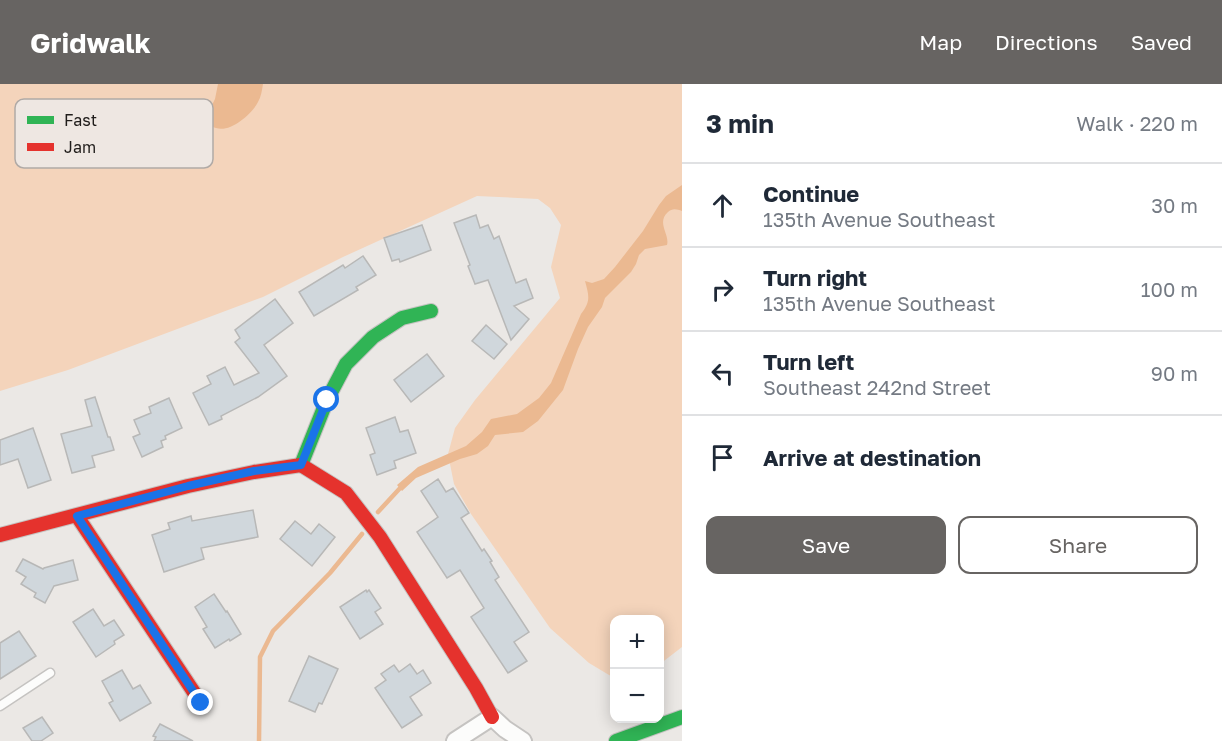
<!DOCTYPE html>
<html lang="en">
<head>
<meta charset="utf-8">
<style>
  :root { --surface:#fff; --page:#f6f6f7; --text:#1f2937; --muted:#747a83; --line:#e0e1e3; --accent:#676462 }
  body { margin:0; font-family:"Golos Text",sans-serif; background:var(--page); color:var(--text) }
  .controls { position:absolute; right:18px; bottom:18px; display:grid; overflow:hidden; border-radius:12px; box-shadow:0 3px 15px #0003 }
  .controls button { width:54px; height:54px; display:grid; place-items:center; padding:0; border:0; border-bottom:2px solid var(--line); background:var(--surface); color:var(--text); font:30px sans-serif }
  .stop { position:absolute; width:18px; height:18px; margin:-14px; border:4px solid #1a73e8; border-radius:50%; background:#fff }
  .stop.end { background:#1a73e8; border-color:#fff; box-shadow:0 2px 6px #0008 }
  .list { margin:0; padding:0; list-style:none }
  h2 { display:flex; justify-content:space-between; align-items:center; height:78px; margin:0; padding:0 24px; font-size:26px }
  h2 small { font-size:20px; font-weight:400; color:var(--muted) }
  .list li { display:grid; grid-template-columns:39px 1fr auto; gap:18px; align-items:center; box-sizing:border-box; height:84px; padding:0 24px; border-top:2px solid var(--line) }
  .list b { display:block; font-size:22px; white-space:nowrap }
  .list p { margin:0; font-size:20px; white-space:nowrap; color:var(--muted) }
  .list em { font-size:20px; font-style:normal; color:var(--muted) }
  .actions { display:flex; gap:12px; padding:18px 24px }
  .actions a { flex:1; padding:14px 0; border:2px solid var(--accent); border-radius:12px; text-align:center; font-size:21px; color:var(--accent) }
  .actions .main { background:var(--accent); color:#fff }
  .icon { flex:none; width:33px; height:33px; fill:none; stroke:currentColor; stroke-width:2; stroke-linecap:round; stroke-linejoin:round }
  .map { position:relative; flex:none; width:682px; height:657px; overflow:hidden }
  header { display:flex; align-items:center; gap:36px; box-sizing:border-box; height:84px; padding:0 30px; background:var(--accent); color:#fff }
  header strong { font-size:28px }
  nav { display:flex; gap:33px; margin-inline-start:auto; font-size:21px }
  main { display:flex }
  aside { flex:1; background:var(--surface) }
  .map>svg:first-child { display:block }
  .green { fill:#f4d4bb }
  .water { fill:#ebb991 }
  .lines { fill:none; stroke-linecap:round; stroke-linejoin:round }
  .stream { stroke:#ebb991; stroke-width:4.5 }
  .building { fill:#d0d7dc; stroke:#b8b8b7; stroke-width:1.5 }
  .lane-casing { stroke:#c5c3c1; stroke-width:11 }
  .street-casing { stroke:#c5c3c1; stroke-width:20 }
  .fast-casing { stroke:#c5c3c1; stroke-width:16 }
  .jam-casing { stroke:#c5c3c1; stroke-width:16 }
  .lane { stroke:#fcfcfb; stroke-width:8 }
  .street { stroke:#fcfcfb; stroke-width:16 }
  .fast { stroke:#30b455; stroke-width:14 }
  .jam { stroke:#e5322d; stroke-width:14 }
  .route { stroke:#1a73e8; stroke-width:8 }
  .key { fill:#eee7e2; stroke:#b0aaa6; stroke-width:1.5 }
  .key-label { font-size:16px; fill:#201d1b }
</style>
</head>
<body>
<header>
<strong>Gridwalk</strong>
<nav><a>Map</a><a>Directions</a><a>Saved</a></nav>
</header>
<main>
<div class="map">
<svg width="682" height="657" viewBox="0 0 682 657">
  <rect width="100%" height="100%" fill="#ebe8e5"/>
  <path class="green" d="M0 0H682V563L660 580V536H614V593L609 591 589 579 550 544 471 430 454 400 448 370 455 344 475 316 560 214 551 183 561 141 550 124 538 115 477 112 343 173 263 213 68 286 0 307Z"/>
  <g class="water">
    <path d="M218 0H263C262 6 261 13 258 18 252 30 230 49 216 44 211 43 209 38 207 34L208 29 215 15Z"/>
    <path d="M682 101V127C677 125 672 124 668 128 656 139 670 150 667 161L645 165 639 171 636 180 631 188 605 214 602 223 588 243 578 265 563 306 538 337 523 348 495 351 488 362 477 370 460 375 416 394 402 407 397 401 418 383 466 362 482 348 491 335 517 330 539 314 551 299 581 230C591 217 589 212 585 197L592 199 604 195 615 183 643 147 659 121 666 112Z"/>
  </g>
  <g class="lines">
    <g class="stream">
      <path d="M378 428 402 402"/>
      <path d="M259 657 260 573 273 547 330 489 362 450"/>
    </g>
  </g>
  <g class="building">
    <path d="M476 131 480 144 488 141 494 155 499 152 516 199 526 195 533 214 514 222 529 235 511 256 488 196 475 200 468 182 470 181 454 139Z"/>
    <path d="M422 141 431 166 400 178 399 175 392 177 384 154Z"/>
    <path d="M363 172 376 191 356 203 358 206 314 232 299 208 343 181 345 184Z"/>
    <path d="M275 215 293 239 264 261 287 292 258 313 221 332 222 335 209 341 193 309 211 300 207 292 225 283 234 301 259 289 235 258 240 254 235 246Z"/>
    <path d="M486 241 507 260 494 275 472 257Z"/>
    <path d="M427 270 444 292 411 318 394 296Z"/>
    <path d="M95 313 108 353H110L114 366 92 372 95 383 72 389 61 350 92 342 85 316Z"/>
    <path d="M169 314 182 344 165 352 166 355 161 357 163 363 142 373 133 353 140 350 134 336 151 329 149 323Z"/>
    <path d="M395 333 400 348 408 346 416 369 394 377 396 384 377 391 370 371 375 369 366 344Z"/>
    <path d="M33 344 51 396 28 404 18 375 0 381V356Z"/>
    <path d="M438 395 446 408 453 404 469 429 461 434 482 467 484 465 492 477 490 478 499 493 495 496 529 548 514 558 527 577 508 589 471 533 484 524 460 486 447 494 417 448 438 433 421 407Z"/>
    <path d="M253 426 258 453 201 464 204 475 164 488 152 451 170 445 168 439 191 432 192 437Z"/>
    <path d="M295 437 311 450 319 440 335 453 312 482 280 455Z"/>
    <path d="M23 475 43 485 44 484 73 476 78 496 54 502 45 519 34 513 36 509 21 500 26 493 16 487Z"/>
    <path d="M366 506 367 508 369 506 381 524 375 528 383 540 360 555 340 523Z"/>
    <path d="M214 510 226 528 227 527 241 550 230 557 229 555 215 564 203 545 207 543 195 523Z"/>
    <path d="M93 525 104 542 114 536 124 551 114 557 115 560 96 573 73 538Z"/>
    <path d="M19 547 36 572 0 595V559Z"/>
    <path d="M309 572 338 585 322 620 319 619 315 628 289 617Z"/>
    <path d="M410 580 417 590 423 586 431 599 410 613 422 631 402 644 375 604 386 596 381 590 394 581 399 588Z"/>
    <path d="M122 586 133 605 140 601 151 619 120 637 109 619 113 617 102 597Z"/>
    <path d="M42 633 53 649 41 657H32L23 644Z"/>
    <path d="M160 640 193 657H154L156 653 153 652Z"/>
  </g>
  <g class="lines">
    <g class="lane-casing">
      <path id="lane" d="M0 622 50 589"/>
    </g>
    <g class="street-casing">
      <path id="street" d="M455 657 492 633 505 645 523 657"/>
    </g>
    <g class="fast-casing">
      <g id="fast">
        <path d="M301 381 327 316 346 280 373 253 402 234 431 227"/>
        <path d="M616 657 682 633"/>
      </g>
    </g>
    <g class="jam-casing">
      <g id="jam">
        <path d="M301 381 346 409 380 453 476 604 492 633"/>
        <path d="M77 432 201 619"/>
        <path d="M0 451 188 402 254 388 301 381"/>
      </g>
    </g>
    <use href="#lane" class="lane"/>
    <use href="#street" class="street"/>
    <use href="#fast" class="fast"/>
    <use href="#jam" class="jam"/>
  </g>
  <g class="lines">
    <path class="route" d="M201 619 77 432 188 402 254 387 301 381 327 316"/>
  </g>
  <rect x="15" y="15" width="198" height="69" rx="9" class="key"/>
  <rect x="27" y="32" width="27" height="8" fill="#30b455"/>
  <rect x="27" y="59" width="27" height="8" fill="#e5322d"/>
  <g class="key-label">
    <text x="64" y="42">Fast</text>
    <text x="64" y="69">Jam</text>
  </g>
</svg>
<div class="controls">
<button>+</button>
<button>−</button>
</div>
<div class="stop" style="left:327px;top:316px"></div>
<div class="stop end" style="left:201px;top:619px"></div>
</div>
<aside>
<h2>3 min<small>Walk · 220 m</small></h2>
<ul class="list">
<li><svg class="icon" aria-label="ahead" viewBox="0 0 24 24"><path d="M12 20V5M6 11l6-6 6 6"/></svg><div><b>Continue</b><p>135th Avenue Southeast</p></div><em>30 m</em></li>
<li><svg class="icon" aria-label="right" viewBox="0 0 24 24"><path d="M7 20v-9h11M14 6l5 5-5 5"/></svg><div><b>Turn right</b><p>135th Avenue Southeast</p></div><em>100 m</em></li>
<li><svg class="icon" aria-label="left" viewBox="0 0 24 24"><path d="M17 20v-9H6M10 6l-5 5 5 5"/></svg><div><b>Turn left</b><p>Southeast 242nd Street</p></div><em>90 m</em></li>
<li><svg class="icon" aria-label="arrive" viewBox="0 0 24 24"><path d="M6 21V4h12l-3 4 3 4H6"/></svg><div><b>Arrive at destination</b></div></li>
</ul>
<div class="actions"><a class="main">Save</a><a>Share</a></div>
</aside>
</main>
</body>
</html>
